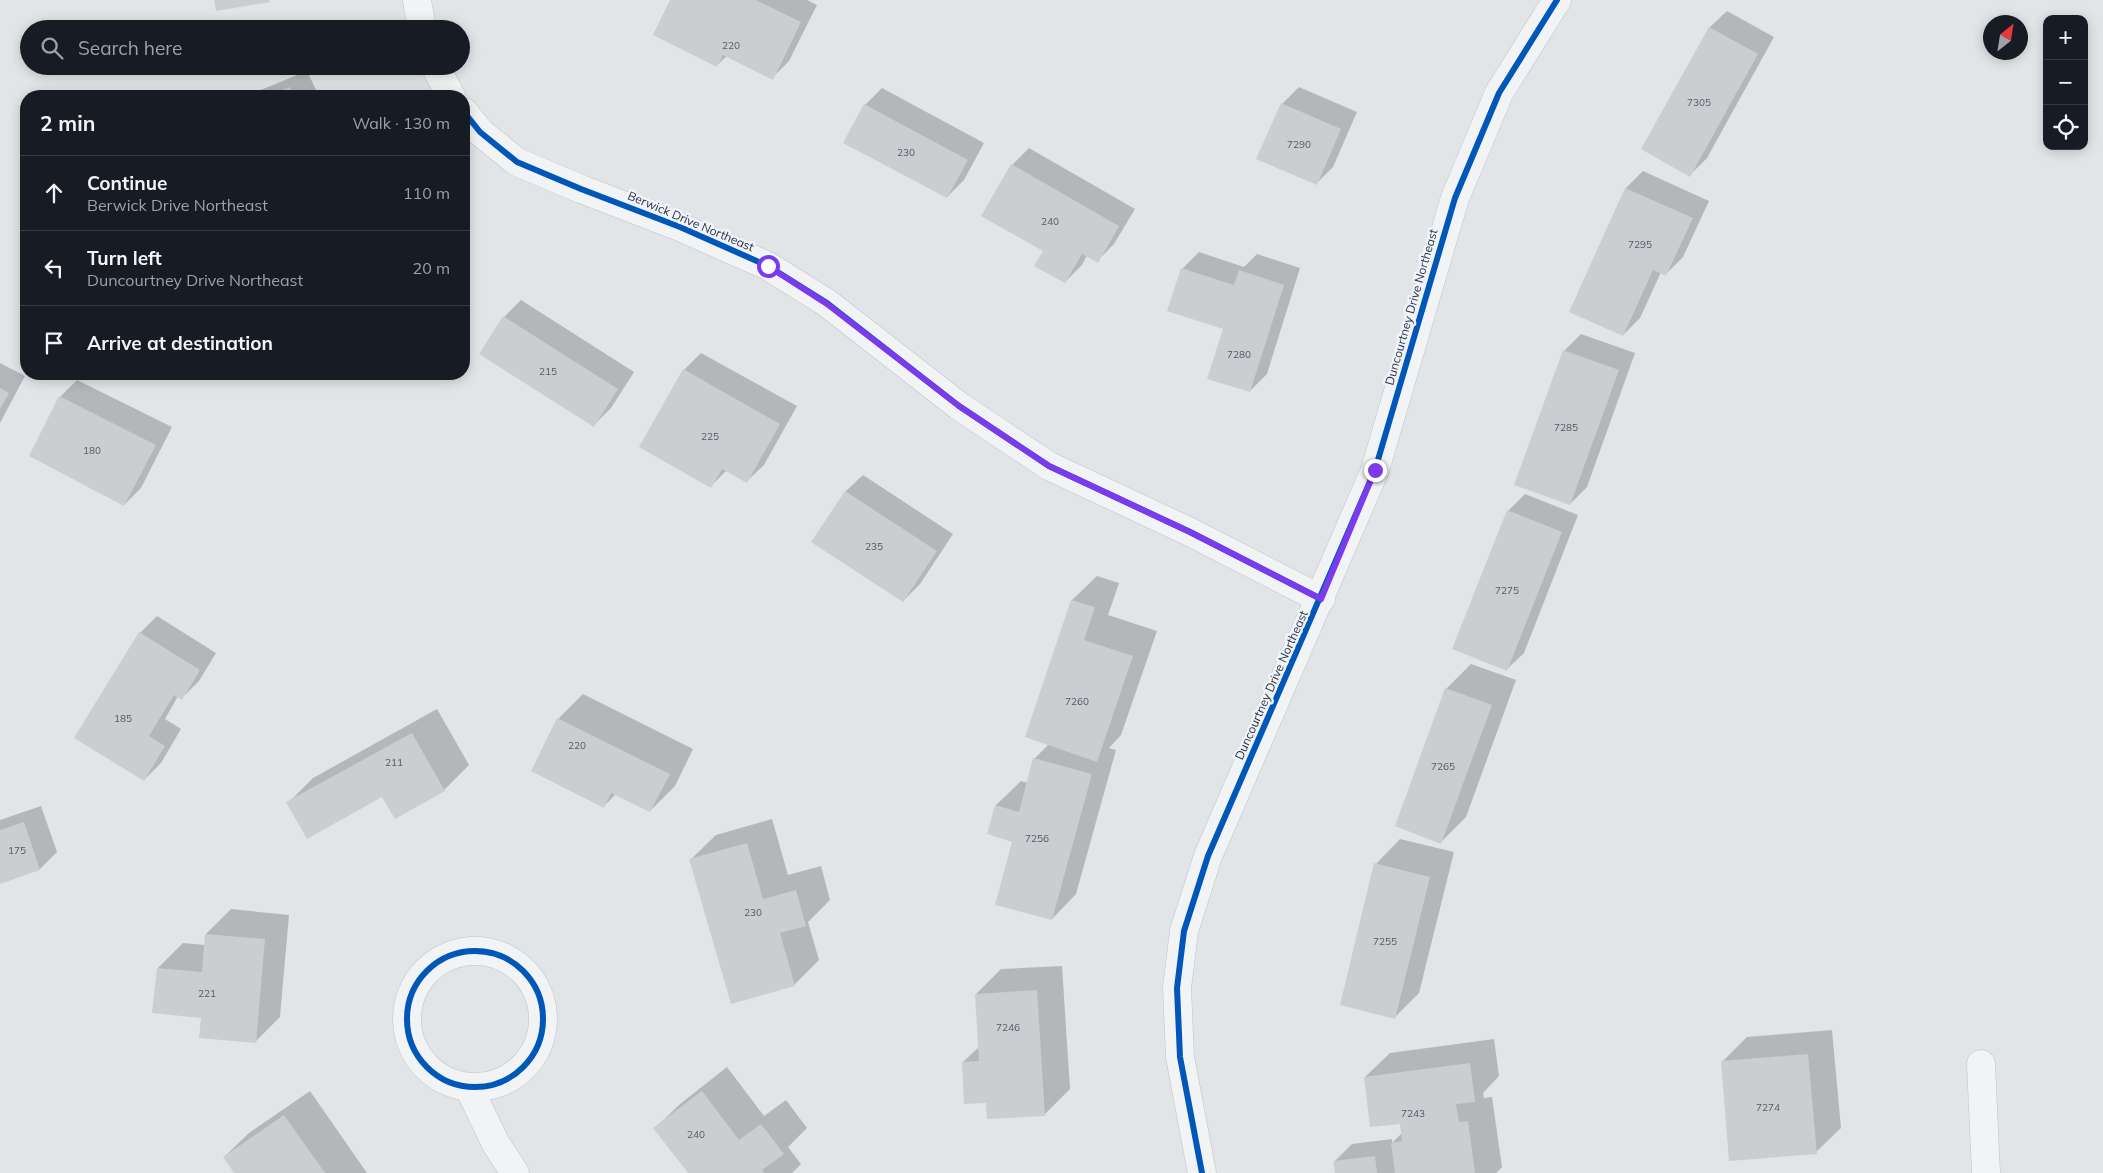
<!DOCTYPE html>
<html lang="en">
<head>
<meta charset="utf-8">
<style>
  :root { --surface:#171b24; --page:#20242c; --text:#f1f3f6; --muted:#9ea1a6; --line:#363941 }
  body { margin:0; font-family:Mulish,sans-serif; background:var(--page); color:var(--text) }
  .controls { position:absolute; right:15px; top:15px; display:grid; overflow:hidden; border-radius:10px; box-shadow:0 2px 12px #0003 }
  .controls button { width:45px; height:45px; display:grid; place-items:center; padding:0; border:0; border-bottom:1px solid var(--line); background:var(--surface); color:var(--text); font:25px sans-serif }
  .compass { position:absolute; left:1983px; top:15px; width:45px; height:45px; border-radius:50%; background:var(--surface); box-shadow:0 2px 12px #0003; rotate:30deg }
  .stop { position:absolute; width:15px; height:15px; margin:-11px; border:4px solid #7c3aed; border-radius:50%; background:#fff }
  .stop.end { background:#7c3aed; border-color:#fff; box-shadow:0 1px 5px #0008 }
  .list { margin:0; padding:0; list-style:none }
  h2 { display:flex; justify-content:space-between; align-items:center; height:65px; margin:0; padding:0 20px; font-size:21px }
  h2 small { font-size:16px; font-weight:400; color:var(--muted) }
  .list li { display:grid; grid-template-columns:32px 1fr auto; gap:15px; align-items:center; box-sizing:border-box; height:75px; padding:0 20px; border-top:1px solid var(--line) }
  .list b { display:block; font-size:19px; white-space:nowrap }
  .list p { margin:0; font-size:16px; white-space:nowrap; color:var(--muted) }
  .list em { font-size:16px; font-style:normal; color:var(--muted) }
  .icon { flex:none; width:28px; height:28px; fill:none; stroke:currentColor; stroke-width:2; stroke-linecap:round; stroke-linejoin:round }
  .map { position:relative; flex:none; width:2103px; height:1173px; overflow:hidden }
  .search { position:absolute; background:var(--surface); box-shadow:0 2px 12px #0003; left:20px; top:20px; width:450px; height:55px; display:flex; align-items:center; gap:12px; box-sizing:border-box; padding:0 18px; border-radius:28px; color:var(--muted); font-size:19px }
  .panel { position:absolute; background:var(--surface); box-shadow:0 2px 12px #0003; left:20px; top:90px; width:450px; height:290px; border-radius:20px }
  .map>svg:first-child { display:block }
  .shadow { fill:#0003 }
  .building { fill:#cbcdd0 }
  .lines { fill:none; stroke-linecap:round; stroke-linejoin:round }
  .minor-casing { stroke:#c0c3c6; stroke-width:29 }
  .minor { stroke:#f2f3f4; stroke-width:28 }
  .cycleway-casing { stroke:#f0f3f8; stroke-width:9 }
  .cycleway { stroke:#0057b8; stroke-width:6 }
  .route { stroke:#7c3aed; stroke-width:6 }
  .labels { text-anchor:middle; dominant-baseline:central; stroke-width:5; stroke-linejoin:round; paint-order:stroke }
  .number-label { font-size:10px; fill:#515a67 }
  .street-label { font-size:12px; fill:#273343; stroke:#f0f3f8 }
</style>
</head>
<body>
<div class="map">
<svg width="2103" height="1173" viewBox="0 0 2103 1173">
  <rect width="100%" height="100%" fill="#e2e5e8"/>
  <g class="shadow">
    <path d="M671 0H807L817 5 789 61 772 78 727 56 717 65Z"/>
    <path d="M1727 11 1774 37 1707 158 1690 175 1642 149 1710 27Z"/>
    <path d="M307 71 319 96H246Z"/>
    <path d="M1299 87 1357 112 1333 167 1316 184 1282 104Z"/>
    <path d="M882 88 984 143 964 180 947 197 865 105Z"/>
    <path d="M1029 148 1135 209 1114 244 1097 261 1087 255 1082 265 1065 282 1044 251 1012 165Z"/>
    <path d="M1643 171 1709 201 1683 257 1666 274 1661 272 1640 318 1623 335 1571 311 1626 188Z"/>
    <path d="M1199 252 1244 267 1257 254 1300 268 1267 374 1250 391 1225 328 1182 269Z"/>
    <path d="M464 255 468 258 464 265Z"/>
    <path d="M521 300 634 372 611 408 594 425 504 317Z"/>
    <path d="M1581 334 1635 353 1587 487 1570 504 1564 351Z"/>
    <path d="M701 353 797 406 764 465 747 481 727 470 711 486 684 370Z"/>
    <path d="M0 363 25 376 0 423Z"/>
    <path d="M77 380 172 427 141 488 124 505 60 397Z"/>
    <path d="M863 475 953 534 920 584 903 601 813 542 846 491Z"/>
    <path d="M1525 494 1578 515 1524 653 1507 669 1508 511Z"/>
    <path d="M1097 576 1119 583 1108 615 1157 631 1121 735 1109 748 1116 750 1076 894 1052 919 996 805 1021 781 1028 783 1034 759 1049 744 1027 736 1072 600Z"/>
    <path d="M157 616 216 653 199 681 182 698 178 696 165 719 181 729 161 763 144 780 140 633Z"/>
    <path d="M1471 664 1516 680 1466 817 1441 842 1446 689Z"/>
    <path d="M583 694 693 749 675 786 650 811 616 794 604 806 558 719Z"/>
    <path d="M437 709 469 765 444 790 288 803 313 778Z"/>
    <path d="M41 806 57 852 40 869 0 882V820Z"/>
    <path d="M772 819 788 875 821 866 830 900 808 922 819 960 794 985 691 859 716 835Z"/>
    <path d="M1400 839 1454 852 1419 993 1394 1018 1376 864Z"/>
    <path d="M231 909 289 915 280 1017 255 1042 202 1017 158 968 183 943 205 945 206 934Z"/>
    <path d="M1062 966 1070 1089 1045 1114 987 1101 963 1062 980 1046 976 994 1001 969Z"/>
    <path d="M1832 1030 1841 1128 1816 1152 1722 1062 1747 1037Z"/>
    <path d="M1494 1039 1499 1076 1483 1093 1484 1098 1492 1097 1502 1167 1496 1173H1336L1335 1161 1352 1144 1392 1139V1143L1402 1133 1401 1122 1365 1077 1390 1053Z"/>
    <path d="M727 1067 764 1116 786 1100 807 1128 788 1147 801 1164 792 1173H689L655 1128 680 1104Z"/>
    <path d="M310 1091 367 1173H235L224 1157 249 1133Z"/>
  </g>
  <g class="building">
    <path d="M214 0H270V2L216 11Z"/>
    <path d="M670 0H756L801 22 773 80 723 55 717 67 653 35Z"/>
    <path d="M1709 27 1758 54 1690 177 1641 149Z"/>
    <path d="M290 87 294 96H268Z"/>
    <path d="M1281 103 1341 129 1317 185 1256 159Z"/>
    <path d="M864 104 968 160 947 198 843 143Z"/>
    <path d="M1011 164 1119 226 1098 263 1082 254 1065 283 1034 266 1043 251 981 216Z"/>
    <path d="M1625 188 1693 218 1666 276 1653 270 1623 336 1569 312Z"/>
    <path d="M1181 268 1234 285 1239 270 1284 285 1250 392 1207 379 1223 329 1167 311Z"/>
    <path d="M503 316 618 389 594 427 479 354Z"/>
    <path d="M1563 350 1619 370 1570 505 1514 485Z"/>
    <path d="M683 369 780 424 747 483 722 469 711 488 639 447Z"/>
    <path d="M0 388 9 393 0 409Z"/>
    <path d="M59 396 156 445 124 506 29 456Z"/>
    <path d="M845 491 937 551 903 602 811 542Z"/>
    <path d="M1507 510 1562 532 1507 671 1452 649Z"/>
    <path d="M1071 600 1095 607 1084 640 1133 656 1097 762 1025 737Z"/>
    <path d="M139 632 200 670 182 700 174 695 149 736 165 746 144 781 74 738Z"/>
    <path d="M1445 688 1492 705 1441 844 1395 826Z"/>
    <path d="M557 718 670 774 650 812 611 793 604 808 531 771Z"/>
    <path d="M412 733 445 791 395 819 382 797 307 839 286 802Z"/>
    <path d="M1033 758 1092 774 1052 920 995 905 1012 842 987 834 995 805 1019 812Z"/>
    <path d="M24 822 40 870 0 884V830Z"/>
    <path d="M747 843 763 899 796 890 806 926 780 933 795 986 731 1004 689 859Z"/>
    <path d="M1374 863 1430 877 1395 1019 1340 1005Z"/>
    <path d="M205 934 265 939 256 1043 199 1038 201 1018 152 1013 157 968 202 972Z"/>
    <path d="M1037 990 1045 1116 987 1119 986 1103 964 1104 962 1062 979 1061 975 994Z"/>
    <path d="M1808 1054 1817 1154 1729 1161 1721 1061Z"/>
    <path d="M1470 1063 1475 1102 1456 1104 1459 1122 1468 1121 1475 1173H1395L1391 1143 1402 1141 1400 1124 1370 1127 1364 1077Z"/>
    <path d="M702 1091 739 1140 761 1124 784 1154 762 1170 764 1173H688L653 1128Z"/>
    <path d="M284 1115 325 1173H234L223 1157Z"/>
    <path d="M1375 1156 1377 1173H1335L1333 1161Z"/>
  </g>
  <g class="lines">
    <g class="minor-casing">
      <g id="minor">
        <path d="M417 0 422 29"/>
        <path d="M435 66 451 96"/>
        <path d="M464 112 480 132 517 162 581 189 680 227 768 266 827 303 959 406 1049 466 1190 532 1321 599"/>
        <circle cx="475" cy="1019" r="68"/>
        <path d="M1981 1064 1986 1173"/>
        <path d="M469 1088 496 1144 515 1173"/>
        <path d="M1202 1173 1180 1057 1177 988 1184 931 1208 856 1375 470 1455 198 1499 93 1557 0"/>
      </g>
    </g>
    <use href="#minor" class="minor"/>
    <g class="cycleway-casing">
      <g id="cycleway">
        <path d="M464 112 480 132 517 162 581 189 680 227 768 266 827 303 959 406 1049 466 1190 532 1321 599"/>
        <circle cx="475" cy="1019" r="68"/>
        <path d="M1202 1173 1180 1057 1177 988 1184 931 1208 856 1375 470 1455 198 1499 93 1557 0"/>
      </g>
    </g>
    <use href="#cycleway" class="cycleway"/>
  </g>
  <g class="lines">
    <path class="route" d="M768 266 827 304 959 406 1049 466 1190 532 1321 599 1375 470"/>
  </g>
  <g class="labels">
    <g class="number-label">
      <text x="731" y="45">220</text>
      <text x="1699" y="102">7305</text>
      <text x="1299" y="144">7290</text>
      <text x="906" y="152">230</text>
      <text x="1050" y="221">240</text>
      <text x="1640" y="244">7295</text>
      <text x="1239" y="354">7280</text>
      <text x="548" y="371">215</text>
      <text x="1566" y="427">7285</text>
      <text x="710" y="436">225</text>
      <text x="92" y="450">180</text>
      <text x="874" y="546">235</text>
      <text x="1507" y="590">7275</text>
      <text x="1077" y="701">7260</text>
      <text x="123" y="718">185</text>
      <text x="577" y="745">220</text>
      <text x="394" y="762">211</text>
      <text x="1443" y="766">7265</text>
      <text x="1037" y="838">7256</text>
      <text x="17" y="850">175</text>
      <text x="753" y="912">230</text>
      <text x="1385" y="941">7255</text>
      <text x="207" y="993">221</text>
      <text x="1008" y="1027">7246</text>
      <text x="1768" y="1107">7274</text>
      <text x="1413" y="1113">7243</text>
      <text x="696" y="1134">240</text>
    </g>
    <g class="street-label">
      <text transform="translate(691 221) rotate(23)">Berwick Drive Northeast</text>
      <text transform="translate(1411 307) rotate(-74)">Duncourtney Drive Northeast</text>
      <text transform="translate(1271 685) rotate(-66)">Duncourtney Drive Northeast</text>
    </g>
  </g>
</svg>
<div class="controls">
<button>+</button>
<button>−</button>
<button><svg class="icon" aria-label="locate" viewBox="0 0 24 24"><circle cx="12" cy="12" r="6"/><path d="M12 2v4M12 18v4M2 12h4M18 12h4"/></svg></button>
</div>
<svg class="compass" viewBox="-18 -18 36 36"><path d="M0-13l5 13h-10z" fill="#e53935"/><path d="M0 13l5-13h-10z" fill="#9ea1a6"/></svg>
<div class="stop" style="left:768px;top:266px"></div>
<div class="stop end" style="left:1375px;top:470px"></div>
<div class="search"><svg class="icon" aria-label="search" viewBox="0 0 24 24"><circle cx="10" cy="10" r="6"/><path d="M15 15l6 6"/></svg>Search here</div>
<section class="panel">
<h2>2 min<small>Walk · 130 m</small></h2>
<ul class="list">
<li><svg class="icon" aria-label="ahead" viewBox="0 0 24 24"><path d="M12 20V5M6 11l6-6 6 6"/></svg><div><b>Continue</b><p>Berwick Drive Northeast</p></div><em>110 m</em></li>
<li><svg class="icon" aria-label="left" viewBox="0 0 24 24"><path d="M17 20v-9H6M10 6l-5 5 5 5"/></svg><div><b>Turn left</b><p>Duncourtney Drive Northeast</p></div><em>20 m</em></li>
<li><svg class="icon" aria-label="arrive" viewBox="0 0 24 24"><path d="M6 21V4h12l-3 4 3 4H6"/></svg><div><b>Arrive at destination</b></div></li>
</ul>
</section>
</div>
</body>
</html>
